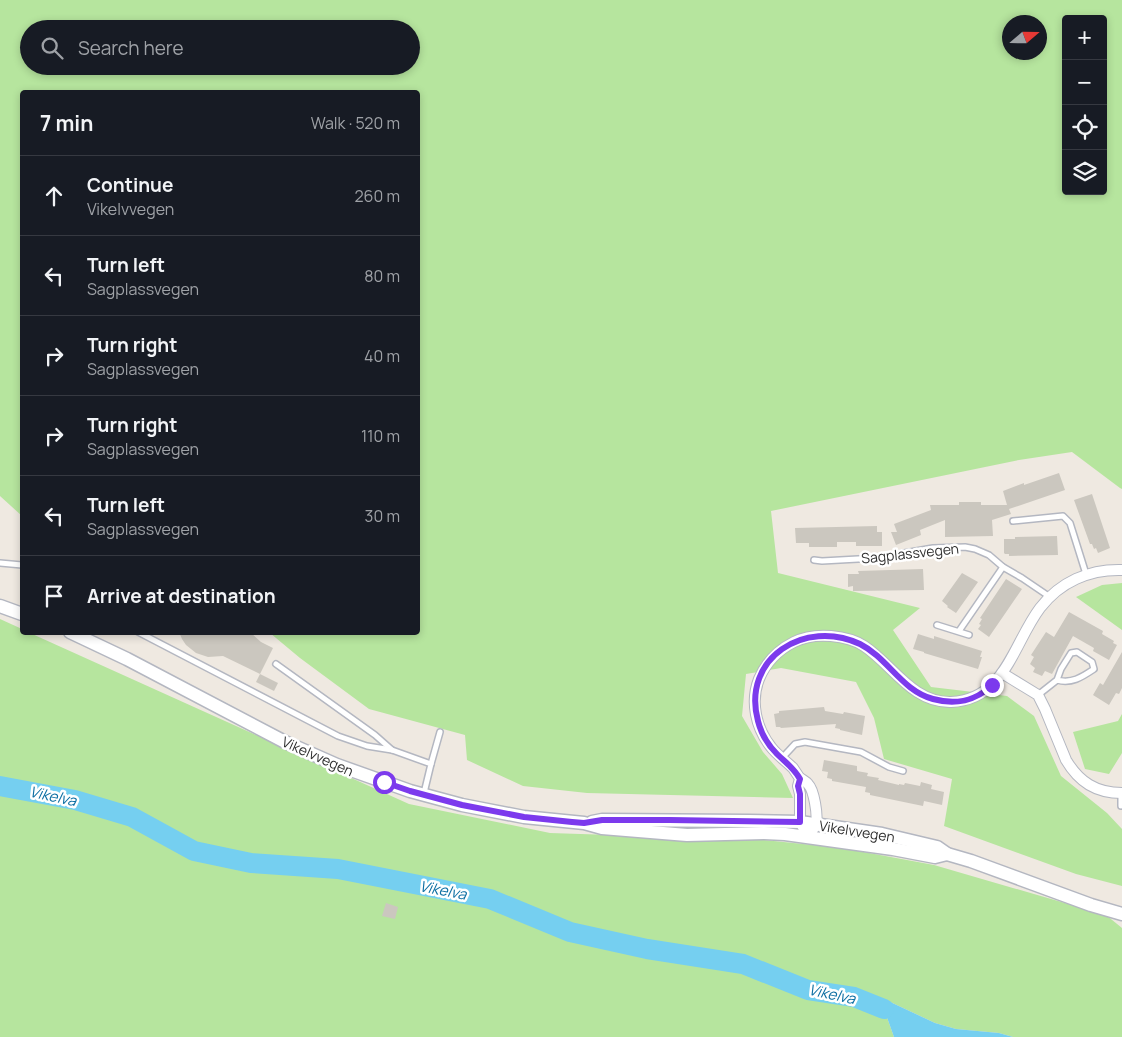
<!DOCTYPE html>
<html lang="en">
<head>
<meta charset="utf-8">
<style>
  :root { --surface:#171b24; --page:#242831; --text:#f1f3f6; --muted:#9ea1a6; --line:#363941 }
  body { margin:0; font-family:Manrope,sans-serif; background:var(--page); color:var(--text) }
  .controls { position:absolute; right:15px; top:15px; display:grid; overflow:hidden; border-radius:5px; box-shadow:0 2px 8px #0003 }
  .controls button { width:45px; height:45px; display:grid; place-items:center; padding:0; border:0; border-bottom:1px solid var(--line); background:var(--surface); color:var(--text); font:25px sans-serif }
  .compass { position:absolute; left:1002px; top:15px; width:45px; height:45px; border-radius:50%; background:var(--surface); box-shadow:0 2px 8px #0003; rotate:70deg }
  .stop { position:absolute; width:15px; height:15px; margin:-11px; border:4px solid #7c3aed; border-radius:50%; background:#fff }
  .stop.end { background:#7c3aed; border-color:#fff; box-shadow:0 1px 5px #0008 }
  .list { margin:0; padding:0; list-style:none }
  h2 { display:flex; justify-content:space-between; align-items:center; height:65px; margin:0; padding:0 20px; font-size:21px }
  h2 small { font-size:16px; font-weight:400; color:var(--muted) }
  .list li { display:grid; grid-template-columns:32px 1fr auto; gap:15px; align-items:center; box-sizing:border-box; height:80px; padding:0 20px; border-top:1px solid var(--line) }
  .list b { display:block; font-size:19px; white-space:nowrap }
  .list p { margin:0; font-size:16px; white-space:nowrap; color:var(--muted) }
  .list em { font-size:16px; font-style:normal; color:var(--muted) }
  .icon { flex:none; width:28px; height:28px; fill:none; stroke:currentColor; stroke-width:2; stroke-linecap:round; stroke-linejoin:round }
  .map { position:relative; flex:none; width:1122px; height:1037px; overflow:hidden }
  .search { position:absolute; background:var(--surface); box-shadow:0 2px 8px #0003; left:20px; top:20px; width:400px; height:55px; display:flex; align-items:center; gap:12px; box-sizing:border-box; padding:0 18px; border-radius:28px; color:var(--muted); font-size:19px }
  .panel { position:absolute; background:var(--surface); box-shadow:0 2px 8px #0003; left:20px; top:90px; width:400px; height:545px; border-radius:5px }
  .map>svg:first-child { display:block }
  .green { fill:#b6e59e; fill-rule:evenodd }
  .water { fill:#75cff0 }
  .lines { fill:none; stroke-linecap:round; stroke-linejoin:round }
  .river { stroke:#75cff0; stroke-width:20 }
  .building { fill:#cbc7bf }
  .service-casing { stroke:#b4b7c1; stroke-width:8 }
  .minor-casing { stroke:#b4b7c1; stroke-width:12 }
  .tertiary-casing { stroke:#b4b7c1; stroke-width:15 }
  .service { stroke:#fff; stroke-width:5 }
  .minor { stroke:#fff; stroke-width:10 }
  .tertiary { stroke:#fff; stroke-width:12 }
  .route { stroke:#7c3aed; stroke-width:6 }
  .labels { text-anchor:middle; dominant-baseline:central; stroke-width:5; stroke-linejoin:round; paint-order:stroke }
  .street-label { font-size:14px; fill:#2e2e2e; stroke:#fff }
  .water-label { font-size:15px; font-style:italic; fill:#0d6fa3; stroke:#fff }
</style>
</head>
<body>
<div class="map">
<svg width="1122" height="1037" viewBox="0 0 1122 1037">
  <rect width="100%" height="100%" fill="#efe9e1"/>
  <g class="green">
    <path d="M0 0H1122V489L1120 488 1072 452 1019 460 771 511 778 573 920 608 893 630 931 687 1007 696 1034 716 1061 776 1107 813 1122 829V886L1076 874 944 826 952 779 884 759 874 718 856 682 781 668 746 674 742 716 763 752 782 774 793 798 587 793 523 786 467 760 465 735 369 709 300 658 270 633 418 632V92H22V516L0 496ZM1066 19H1103V191H1066ZM1010 22H1040V52H1010ZM29 29H411V66H29Z"/>
    <path d="M1122 583V630L1076 597 1102 585Z"/>
    <path d="M0 619 22 629V632L30 633 409 804 550 833 764 840 842 848 934 865 1106 915 1122 928V1037H1013L999 1033 956 1029 935 1023 886 1000 884 1009 894 1037H0Z"/>
    <path d="M1122 714V753L1109 774 1085 769 1073 732 1118 721Z"/>
  </g>
  <path class="water" d="M886 1000 935 1023 956 1029 999 1033 1013 1037H894L884 1009Z"/>
  <g class="lines">
    <path class="river" d="M0 786 75 800 132 817 194 851 251 863 338 869 490 899 570 932 647 949 743 964 808 990 854 997 884 1009"/>
  </g>
  <g class="building">
    <path d="M1059 473 1065 490 1009 509 1011 514 992 520 993 536 945 537V520L920 530 921 535 896 545 891 532H897L894 524 931 510 930 505H959V502H981V505H1007L1003 491 1024 483V485Z"/>
    <path d="M1092 494 1110 548 1098 553 1096 548 1094 549 1092 544H1090L1074 500Z"/>
    <path d="M877 526V532H882V546H856V542H837V547H809V543H796L795 528Z"/>
    <path d="M1057 536 1058 555 1009 556V554H1005L1004 553V539H1015V537Z"/>
    <path d="M923 569 924 590 853 591V586L848 587V574H859L858 571Z"/>
    <path d="M962 573 978 582 956 613 947 607 948 606 942 601Z"/>
    <path d="M1006 579 1022 589 989 637 978 629 981 625 979 624 982 619 980 618Z"/>
    <path d="M1069 612 1103 631 1102 634 1114 641 1113 643 1117 645 1109 660 1093 651 1094 648 1073 636 1052 674 1045 671 1042 676 1033 672 1035 668 1030 664 1034 657 1031 655 1046 632 1054 637Z"/>
    <path d="M179 632H250L261 642 273 648 260 674 223 656 208 657 196 653 186 645 182 639Z"/>
    <path d="M918 634 934 639V636L982 651 980 657H982L978 669 924 653V652L913 649Z"/>
    <path d="M1122 652V688L1119 694 1116 693 1109 705 1093 695 1100 683 1103 685Z"/>
    <path d="M260 674 278 683 274 691 256 682Z"/>
    <path d="M824 707 825 711 843 714 844 712 865 716 862 735 840 730V729L835 728 836 724 781 728 780 727H776L774 714 779 713V711Z"/>
    <path d="M824 760 857 766V771L868 773 867 776 879 778 878 780 899 785V784L904 785 905 783 920 786 921 782 932 785 931 789 944 792 942 805 924 801 923 806 870 795V793L865 792 866 787 832 781V779L827 778 828 772 822 771Z"/>
    <path d="M386 903 398 907 395 919 382 916Z"/>
  </g>
  <g class="lines">
    <g class="service-casing">
      <g id="service">
        <path d="M1013 521 1063 516 1070 523 1086 574"/>
        <path d="M814 560 822 561 876 558 933 548 965 547 975 549 989 555 1003 567 1022 578 1050 597"/>
        <path d="M0 563 22 565"/>
        <path d="M937 625 969 635"/>
        <path d="M959 631 1003 567"/>
        <path d="M138 632 338 736 367 746 392 750 431 764 424 793"/>
        <path d="M276 664 375 735 392 750"/>
        <path d="M1038 695 1057 680C1072 684 1082 677 1094 669L1092 662 1077 652 1071 653 1061 669 1057 680"/>
        <path d="M782 758 795 744 805 742 861 752 889 767 903 771"/>
        <path d="M431 764 440 732"/>
        <path d="M1121 793V806"/>
      </g>
    </g>
    <g class="minor-casing">
      <g id="minor">
        <path d="M1002 673 1038 695 1045 709 1066 760C1079 782 1096 793 1122 793"/>
        <path d="M800 779 798 786 800 794V822L808 836C810 833 815 828 816 824 818 815 814 790 808 784 806 781 802 780 799 777 797 774 795 771 793 768 786 761 777 755 771 747 756 728 750 702 759 679 766 662 778 650 794 642 806 636 819 635 831 636 842 637 855 640 864 646 893 665 912 703 951 702 1005 700 1013 644 1040 608 1060 582 1089 569 1122 570"/>
      </g>
    </g>
    <g class="tertiary-casing">
      <g id="tertiary">
        <path d="M0 606 22 614"/>
        <path d="M70 632 127 659 285 742 337 765 410 791 462 805 524 817 584 823 602 828 687 835 764 833 785 834 893 849 935 857 947 854"/>
        <path d="M592 822 602 820 749 821 800 822 882 834 937 847 947 854 971 861 1091 905 1122 914"/>
      </g>
    </g>
    <use href="#service" class="service"/>
    <use href="#minor" class="minor"/>
    <use href="#tertiary" class="tertiary"/>
  </g>
  <g class="lines">
    <path class="route" d="M384 782 410 791 462 805 524 817 572 822 584 823 602 820H670L800 822V794L798 786 800 779C794 768 785 762 777 754 768 745 761 733 758 721 741 658 805 618 860 644 888 658 902 691 933 699 955 705 976 701 992 685"/>
  </g>
  <g class="labels">
    <g class="street-label">
      <text transform="translate(910 553) rotate(-6)">Sagplassvegen</text>
      <text transform="translate(318 756) rotate(24)">Vikelvvegen</text>
      <text transform="translate(857 831) rotate(9)">Vikelvvegen</text>
    </g>
    <g class="water-label">
      <text transform="translate(53 796) rotate(12)">Vikelva</text>
      <text transform="translate(443 890) rotate(11)">Vikelva</text>
      <text transform="translate(832 994) rotate(12)">Vikelva</text>
    </g>
  </g>
</svg>
<div class="controls">
<button>+</button>
<button>−</button>
<button><svg class="icon" aria-label="locate" viewBox="0 0 24 24"><circle cx="12" cy="12" r="6"/><path d="M12 2v4M12 18v4M2 12h4M18 12h4"/></svg></button>
<button><svg class="icon" aria-label="layers" viewBox="0 0 24 24"><path d="M12 4l9 5-9 5-9-5zM3 14l9 5 9-5"/></svg></button>
</div>
<svg class="compass" viewBox="-18 -18 36 36"><path d="M0-13l5 13h-10z" fill="#e53935"/><path d="M0 13l5-13h-10z" fill="#9ea1a6"/></svg>
<div class="stop" style="left:384px;top:782px"></div>
<div class="stop end" style="left:992px;top:685px"></div>
<div class="search"><svg class="icon" aria-label="search" viewBox="0 0 24 24"><circle cx="10" cy="10" r="6"/><path d="M15 15l6 6"/></svg>Search here</div>
<section class="panel">
<h2>7 min<small>Walk · 520 m</small></h2>
<ul class="list">
<li><svg class="icon" aria-label="ahead" viewBox="0 0 24 24"><path d="M12 20V5M6 11l6-6 6 6"/></svg><div><b>Continue</b><p>Vikelvvegen</p></div><em>260 m</em></li>
<li><svg class="icon" aria-label="left" viewBox="0 0 24 24"><path d="M17 20v-9H6M10 6l-5 5 5 5"/></svg><div><b>Turn left</b><p>Sagplassvegen</p></div><em>80 m</em></li>
<li><svg class="icon" aria-label="right" viewBox="0 0 24 24"><path d="M7 20v-9h11M14 6l5 5-5 5"/></svg><div><b>Turn right</b><p>Sagplassvegen</p></div><em>40 m</em></li>
<li><svg class="icon" aria-label="right" viewBox="0 0 24 24"><path d="M7 20v-9h11M14 6l5 5-5 5"/></svg><div><b>Turn right</b><p>Sagplassvegen</p></div><em>110 m</em></li>
<li><svg class="icon" aria-label="left" viewBox="0 0 24 24"><path d="M17 20v-9H6M10 6l-5 5 5 5"/></svg><div><b>Turn left</b><p>Sagplassvegen</p></div><em>30 m</em></li>
<li><svg class="icon" aria-label="arrive" viewBox="0 0 24 24"><path d="M6 21V4h12l-3 4 3 4H6"/></svg><div><b>Arrive at destination</b></div></li>
</ul>
</section>
</div>
</body>
</html>
